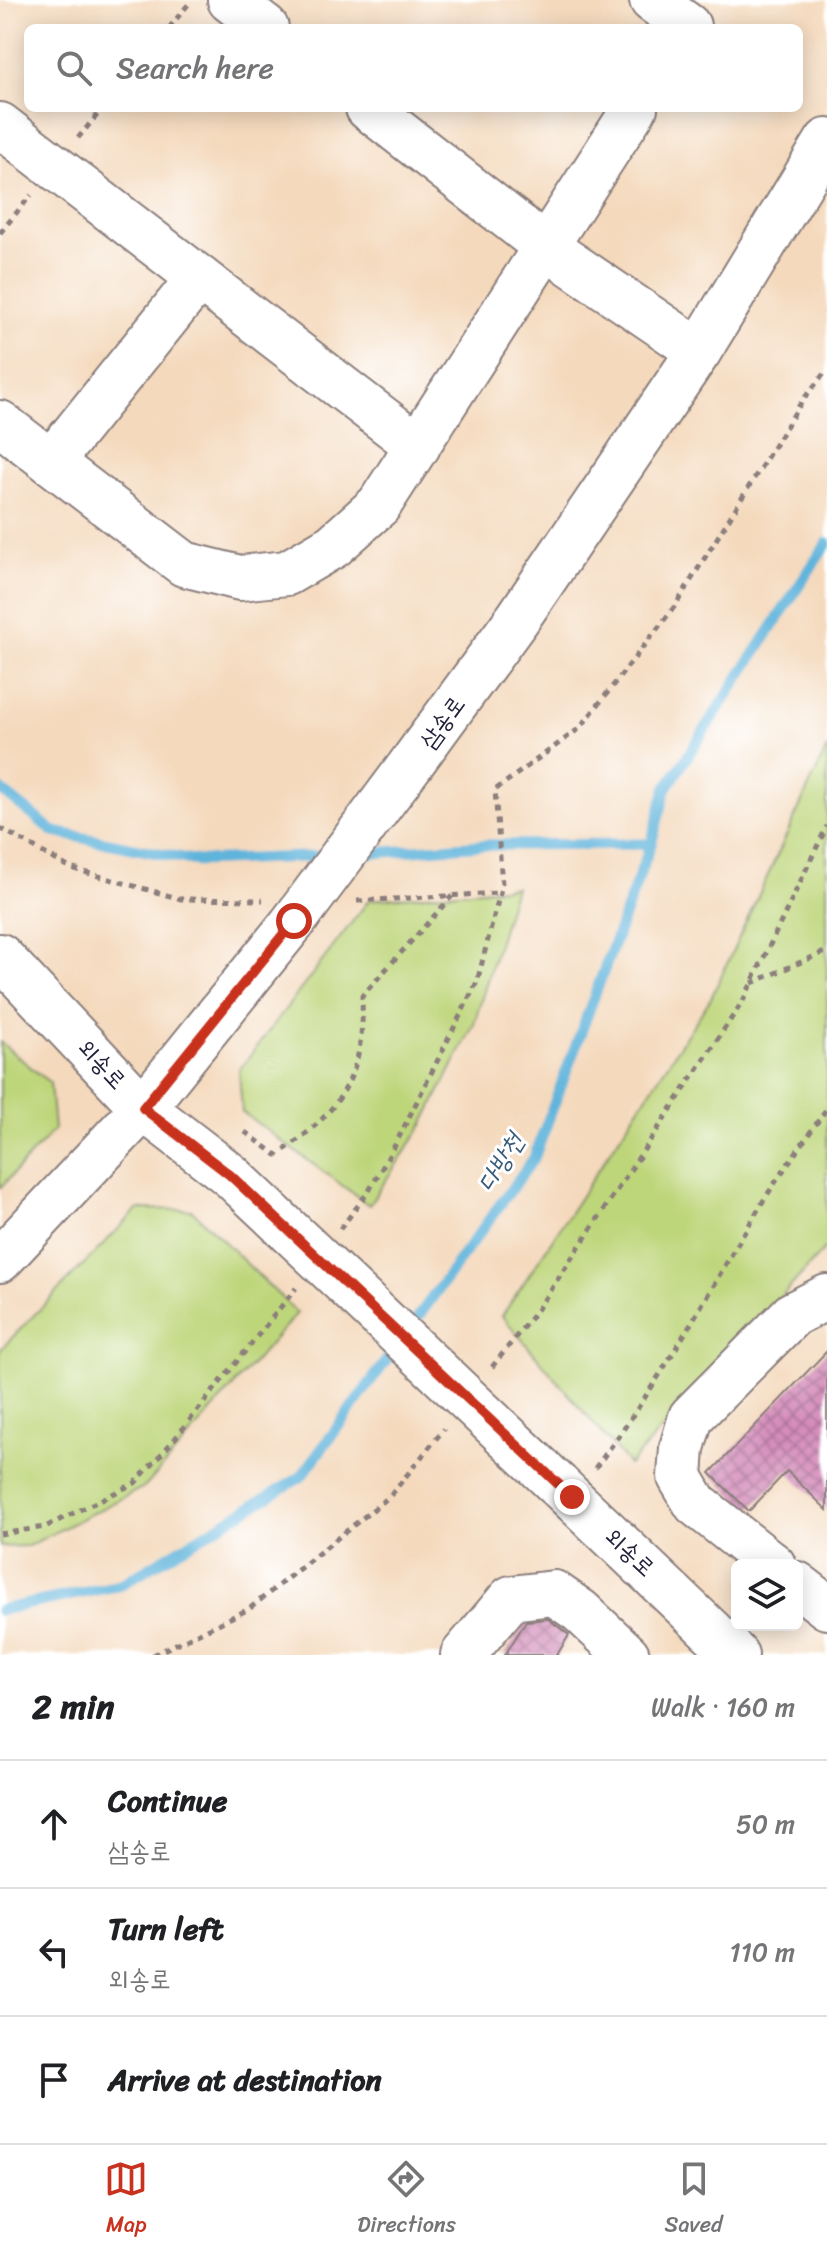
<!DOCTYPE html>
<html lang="en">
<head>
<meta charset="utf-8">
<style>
  :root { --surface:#fff; --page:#f6f6f6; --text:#202124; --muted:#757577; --line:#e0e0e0; --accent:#c8321e }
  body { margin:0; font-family:Sriracha,"Poor Story",sans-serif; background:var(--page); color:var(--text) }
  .controls { position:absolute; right:24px; bottom:24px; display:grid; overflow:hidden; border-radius:12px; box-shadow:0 4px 20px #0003 }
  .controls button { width:72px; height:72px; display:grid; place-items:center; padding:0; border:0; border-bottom:2px solid var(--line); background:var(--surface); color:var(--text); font:40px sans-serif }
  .stop { position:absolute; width:24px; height:24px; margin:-18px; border:6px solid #c8321e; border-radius:50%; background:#fff }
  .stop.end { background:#c8321e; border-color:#fff; box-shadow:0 2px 8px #0008 }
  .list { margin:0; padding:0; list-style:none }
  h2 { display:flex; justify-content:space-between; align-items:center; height:104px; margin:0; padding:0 32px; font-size:34px }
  h2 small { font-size:26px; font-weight:400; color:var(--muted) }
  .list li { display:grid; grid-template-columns:52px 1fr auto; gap:24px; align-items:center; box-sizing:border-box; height:128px; padding:0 32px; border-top:2px solid var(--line) }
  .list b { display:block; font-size:30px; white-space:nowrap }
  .list p { margin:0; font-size:26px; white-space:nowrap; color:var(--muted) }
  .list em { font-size:26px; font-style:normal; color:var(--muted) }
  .icon { flex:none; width:44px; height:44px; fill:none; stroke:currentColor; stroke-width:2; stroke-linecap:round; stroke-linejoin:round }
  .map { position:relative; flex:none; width:827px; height:1655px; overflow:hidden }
  .search { position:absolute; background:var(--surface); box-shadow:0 4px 20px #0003; left:24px; right:24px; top:24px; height:88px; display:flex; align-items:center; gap:20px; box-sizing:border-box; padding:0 28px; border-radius:12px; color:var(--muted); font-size:30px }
  .sheet { height:488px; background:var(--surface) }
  nav { display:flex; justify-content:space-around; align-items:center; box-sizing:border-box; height:112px; border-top:2px solid var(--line); background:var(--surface); font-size:22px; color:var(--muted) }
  nav a { display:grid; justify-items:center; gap:4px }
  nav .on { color:var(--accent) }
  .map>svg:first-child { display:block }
  .green { fill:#bed67a; stroke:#707c5a; stroke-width:2 }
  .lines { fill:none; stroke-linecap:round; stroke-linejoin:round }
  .stream { stroke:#5eb4db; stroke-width:11 }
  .building { fill:url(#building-cross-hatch) }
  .minor-casing { stroke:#8b7e7c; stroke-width:48 }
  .path { stroke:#8b7e7c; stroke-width:5; stroke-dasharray:6 6; stroke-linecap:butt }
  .minor { stroke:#fff; stroke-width:44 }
  .minor-bridge-casing { stroke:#8b7e7c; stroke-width:48; stroke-linecap:butt }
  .minor-bridge { stroke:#fff; stroke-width:44 }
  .route { stroke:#c8321e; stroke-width:10 }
  .labels { text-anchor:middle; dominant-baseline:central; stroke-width:6; stroke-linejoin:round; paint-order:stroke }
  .street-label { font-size:24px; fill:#22223b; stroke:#fff }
  .water-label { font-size:26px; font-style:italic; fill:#3a5c7b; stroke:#fff }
</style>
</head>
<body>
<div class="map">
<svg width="827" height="1655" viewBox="0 0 827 1655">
  <defs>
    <pattern id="building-cross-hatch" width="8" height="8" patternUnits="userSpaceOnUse" patternTransform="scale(2)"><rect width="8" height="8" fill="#d58dbb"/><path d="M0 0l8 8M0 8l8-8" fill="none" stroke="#ac7399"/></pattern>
  </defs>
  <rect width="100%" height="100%" fill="#fff"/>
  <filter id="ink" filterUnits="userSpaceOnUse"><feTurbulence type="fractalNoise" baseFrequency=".0125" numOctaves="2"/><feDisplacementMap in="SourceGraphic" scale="16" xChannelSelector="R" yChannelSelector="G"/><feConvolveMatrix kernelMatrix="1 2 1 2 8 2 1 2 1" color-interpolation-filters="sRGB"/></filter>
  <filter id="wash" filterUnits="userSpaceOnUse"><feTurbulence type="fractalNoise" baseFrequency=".006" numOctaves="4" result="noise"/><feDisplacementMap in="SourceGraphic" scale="32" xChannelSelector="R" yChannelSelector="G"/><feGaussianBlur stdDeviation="1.8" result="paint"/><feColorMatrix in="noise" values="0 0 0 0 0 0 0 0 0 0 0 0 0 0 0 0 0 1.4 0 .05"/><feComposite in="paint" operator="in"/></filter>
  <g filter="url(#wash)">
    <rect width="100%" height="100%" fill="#f4d9bc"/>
    <g class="green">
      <path d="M827 748V1246L629 1465 502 1316 711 998Z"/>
      <path d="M515 887 474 1024 423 1125 369 1205 242 1112 239 1070 369 900Z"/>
      <path d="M0 1042 50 1083 54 1130 0 1188Z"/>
      <path d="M138 1209 192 1210 297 1313 146 1486 28 1546 0 1547V1350Z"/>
    </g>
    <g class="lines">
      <g class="stream">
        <path d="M0 789 54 832 197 861 329 856"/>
        <path d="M358 854 483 845 651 844"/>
        <path d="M407 1332 534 1158 651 844 666 789 827 543"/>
        <path d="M0 1610 120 1585 301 1477 397 1346"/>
      </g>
    </g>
    <g id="blocks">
      <g class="building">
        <path d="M827 1351V1510L787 1471 749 1511 710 1473Z"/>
        <path d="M548 1619 569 1635 557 1655H505L526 1621Z"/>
      </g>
    </g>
  </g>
  <g filter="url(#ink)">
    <use href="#blocks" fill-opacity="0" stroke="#8b7e7c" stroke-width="2"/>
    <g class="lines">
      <g class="minor-casing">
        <g id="minor">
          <path d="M230 0 266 28"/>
          <path d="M652 0 688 26"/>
          <path d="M368 108 546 247 699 351"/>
          <path d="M0 125 418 446"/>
          <path d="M0 423 184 564 240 578 287 573 333 546 379 505 635 108"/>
          <path d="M51 462 199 278"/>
          <path d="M411 764 518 618 699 351 827 141"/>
          <path d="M0 956 143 1108 230 1175"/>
          <path d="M0 1260 143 1108 294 921"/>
          <path d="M558 1485 736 1655"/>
          <path d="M773 1565 696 1504 680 1477 682 1448 691 1417 793 1314 827 1297"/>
          <path d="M797 1584 827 1607"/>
          <path d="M463 1655 511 1598 554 1593 580 1611 627 1655"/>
        </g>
      </g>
      <g class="path">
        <path d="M169 28 191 1"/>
        <path d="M78 138 103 108"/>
        <path d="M0 233 31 195"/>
        <path d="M0 828 70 868 181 899 263 900"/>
        <path d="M357 901 499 893"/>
        <path d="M752 983 827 951"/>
        <path d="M245 1132 277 1155C343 1110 365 1075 362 996L452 896"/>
        <path d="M340 1229 369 1191 395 1145 477 982 502 885 495 790 580 728 675 606 802 401 827 370"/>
        <path d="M492 1367 537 1310 743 1001 827 826"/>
        <path d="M595 1468C655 1390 701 1305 752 1220 774 1181 802 1145 827 1108"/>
        <path d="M0 1534 45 1527 135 1483 173 1441 296 1288"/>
        <path d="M153 1655 249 1609 390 1496 444 1429"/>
      </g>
      <use href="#minor" class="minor"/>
      <g class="minor-bridge-casing">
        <g id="minor-bridge">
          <path d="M294 921 411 764"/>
          <path d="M230 1175 558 1485"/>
        </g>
      </g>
      <use href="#minor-bridge" class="minor-bridge"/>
    </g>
  </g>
  <g class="lines" filter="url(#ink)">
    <path class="route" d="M294 921 143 1108 230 1175 572 1497"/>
  </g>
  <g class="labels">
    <g class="street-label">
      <text transform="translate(442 722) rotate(-54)">삼송로</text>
      <text transform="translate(102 1064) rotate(47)">외송로</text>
      <text transform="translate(630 1552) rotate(43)">외송로</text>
    </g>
    <g class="water-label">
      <text transform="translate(500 1162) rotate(-58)">다방천</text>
    </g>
  </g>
</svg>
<div class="controls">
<button><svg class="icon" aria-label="layers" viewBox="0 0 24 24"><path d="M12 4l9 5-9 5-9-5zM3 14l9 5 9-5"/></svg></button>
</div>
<div class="stop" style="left:294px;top:921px"></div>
<div class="stop end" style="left:572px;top:1497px"></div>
<div class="search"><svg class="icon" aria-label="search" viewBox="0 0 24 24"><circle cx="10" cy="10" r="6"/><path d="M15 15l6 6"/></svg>Search here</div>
</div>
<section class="sheet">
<h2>2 min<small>Walk · 160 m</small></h2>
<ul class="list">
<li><svg class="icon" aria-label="ahead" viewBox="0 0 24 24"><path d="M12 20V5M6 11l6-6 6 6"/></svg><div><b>Continue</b><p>삼송로</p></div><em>50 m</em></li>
<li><svg class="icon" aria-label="left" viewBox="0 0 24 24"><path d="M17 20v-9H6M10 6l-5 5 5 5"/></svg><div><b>Turn left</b><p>외송로</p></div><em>110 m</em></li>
<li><svg class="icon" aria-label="arrive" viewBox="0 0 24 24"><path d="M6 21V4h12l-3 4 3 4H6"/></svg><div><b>Arrive at destination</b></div></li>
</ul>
</section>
<nav>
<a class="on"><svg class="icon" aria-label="map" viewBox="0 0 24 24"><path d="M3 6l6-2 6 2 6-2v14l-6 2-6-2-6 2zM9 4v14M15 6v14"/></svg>Map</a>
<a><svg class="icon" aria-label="directions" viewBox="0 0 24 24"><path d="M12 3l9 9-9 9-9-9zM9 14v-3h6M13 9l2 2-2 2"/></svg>Directions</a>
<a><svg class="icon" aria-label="saved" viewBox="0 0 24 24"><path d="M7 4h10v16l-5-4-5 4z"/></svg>Saved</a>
</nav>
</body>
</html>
